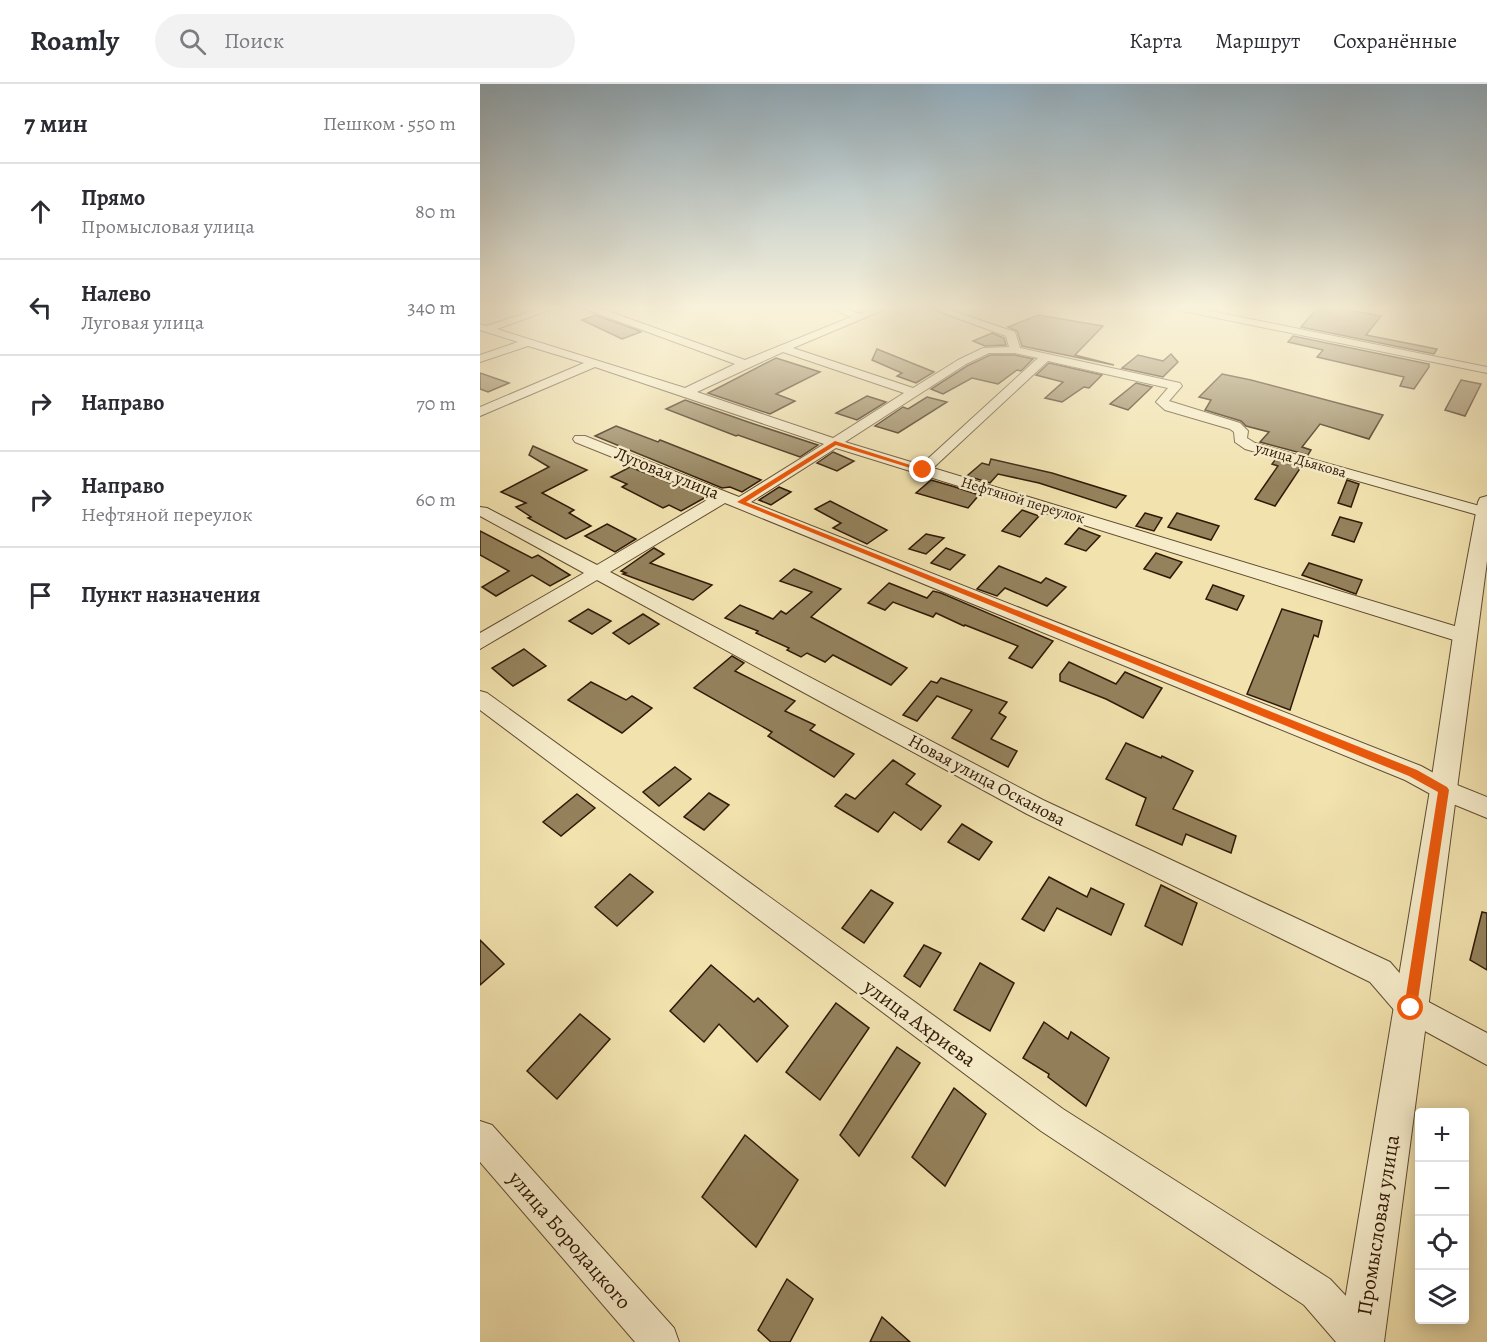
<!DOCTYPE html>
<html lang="ru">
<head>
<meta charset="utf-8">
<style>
  :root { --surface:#fff; --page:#f2f2f3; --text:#2b2b33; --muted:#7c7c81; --line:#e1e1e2 }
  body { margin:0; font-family:Alegreya,serif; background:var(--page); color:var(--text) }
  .controls { position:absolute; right:18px; bottom:18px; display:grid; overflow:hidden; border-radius:6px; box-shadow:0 3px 15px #0003 }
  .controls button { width:54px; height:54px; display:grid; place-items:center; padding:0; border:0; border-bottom:2px solid var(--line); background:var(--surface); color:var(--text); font:30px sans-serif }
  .stop { position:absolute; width:18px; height:18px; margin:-14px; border:4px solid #ea580c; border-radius:50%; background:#fff }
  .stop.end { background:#ea580c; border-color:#fff; box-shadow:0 2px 6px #0008 }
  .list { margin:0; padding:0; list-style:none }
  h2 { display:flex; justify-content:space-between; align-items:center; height:78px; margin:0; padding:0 24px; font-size:26px }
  h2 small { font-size:20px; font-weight:400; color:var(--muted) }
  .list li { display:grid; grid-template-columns:39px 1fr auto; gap:18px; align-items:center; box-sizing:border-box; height:96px; padding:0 24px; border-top:2px solid var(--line) }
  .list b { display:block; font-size:22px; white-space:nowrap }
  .list p { margin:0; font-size:20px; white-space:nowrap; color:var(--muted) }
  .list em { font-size:20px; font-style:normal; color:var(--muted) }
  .icon { flex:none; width:33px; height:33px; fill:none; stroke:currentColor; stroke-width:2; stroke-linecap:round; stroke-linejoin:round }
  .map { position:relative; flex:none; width:1007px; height:1258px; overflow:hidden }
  header { display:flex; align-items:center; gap:36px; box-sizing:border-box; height:84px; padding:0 30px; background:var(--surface); border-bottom:2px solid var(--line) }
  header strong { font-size:28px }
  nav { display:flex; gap:33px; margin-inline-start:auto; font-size:21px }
  .search { width:420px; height:54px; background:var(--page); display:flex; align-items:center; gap:15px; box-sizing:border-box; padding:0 21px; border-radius:33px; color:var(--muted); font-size:22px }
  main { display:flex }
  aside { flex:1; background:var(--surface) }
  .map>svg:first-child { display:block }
  .building { fill:#94825d; stroke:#301906; stroke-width:1.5 }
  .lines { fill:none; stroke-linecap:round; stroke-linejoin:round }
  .minor-casing { stroke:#604b30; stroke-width:2 }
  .tertiary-casing { stroke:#604b30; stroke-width:2 }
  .minor { fill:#f6ecca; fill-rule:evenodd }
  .tertiary { fill:#f6ecca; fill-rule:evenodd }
  .route { fill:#ea580c }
  .labels { text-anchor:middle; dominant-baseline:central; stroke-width:5; stroke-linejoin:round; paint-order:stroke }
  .far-street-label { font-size:15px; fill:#301906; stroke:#f6ecca }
  .street-label { font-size:18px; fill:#301906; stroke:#f6ecca }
  .near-street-label { font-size:21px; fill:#301906; stroke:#f6ecca }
</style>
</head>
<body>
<header>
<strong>Roamly</strong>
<div class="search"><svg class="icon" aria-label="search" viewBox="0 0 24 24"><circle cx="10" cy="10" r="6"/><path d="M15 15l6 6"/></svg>Поиск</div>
<nav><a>Карта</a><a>Маршрут</a><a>Сохранённые</a></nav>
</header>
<main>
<aside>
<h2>7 мин<small>Пешком · 550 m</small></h2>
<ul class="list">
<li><svg class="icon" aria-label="ahead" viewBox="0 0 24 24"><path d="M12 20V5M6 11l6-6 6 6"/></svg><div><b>Прямо</b><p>Промысловая улица</p></div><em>80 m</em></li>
<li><svg class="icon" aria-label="left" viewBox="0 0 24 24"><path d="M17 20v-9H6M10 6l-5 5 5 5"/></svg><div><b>Налево</b><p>Луговая улица</p></div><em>340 m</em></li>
<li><svg class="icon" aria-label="right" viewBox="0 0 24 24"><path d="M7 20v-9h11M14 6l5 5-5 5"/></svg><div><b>Направо</b></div><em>70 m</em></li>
<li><svg class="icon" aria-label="right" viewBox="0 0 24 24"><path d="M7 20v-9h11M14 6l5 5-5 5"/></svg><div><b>Направо</b><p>Нефтяной переулок</p></div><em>60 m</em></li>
<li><svg class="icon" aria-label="arrive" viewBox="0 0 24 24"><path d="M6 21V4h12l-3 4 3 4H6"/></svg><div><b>Пункт назначения</b></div></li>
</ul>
</aside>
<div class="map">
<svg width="1007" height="1258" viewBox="0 0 1007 1258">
  <rect width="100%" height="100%" fill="#f1e2ae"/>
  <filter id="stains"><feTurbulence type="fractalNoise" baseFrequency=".00333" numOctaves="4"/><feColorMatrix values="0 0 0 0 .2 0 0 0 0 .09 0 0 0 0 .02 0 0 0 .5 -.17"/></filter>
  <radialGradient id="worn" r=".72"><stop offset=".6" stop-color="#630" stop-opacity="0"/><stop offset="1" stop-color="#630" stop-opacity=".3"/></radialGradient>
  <g class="building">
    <path d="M838 223H853L901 232 886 251 957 265 954 270 821 243Z"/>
    <path d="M115 231 157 246 161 248 142 255 102 236Z"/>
    <path d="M558 231 623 242 595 271 634 281 542 262 537 247 528 243Z"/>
    <path d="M512 249 524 254 526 261 505 262 493 257Z"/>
    <path d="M813 252 949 280V283L934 305 920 302 924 293 837 273 843 266 808 258Z"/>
    <path d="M397 265 454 288 436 299 417 292 422 289 392 276Z"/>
    <path d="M691 270 698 278 683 293 642 284 658 271 683 277Z"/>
    <path d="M510 271H535L553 275 541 287 537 286 518 300 492 294 463 310 451 305 487 282Z"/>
    <path d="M296 274 340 288 296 310 315 317 290 330 228 309Z"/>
    <path d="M569 279 622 291 609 304 604 303 582 318 565 314 583 298 556 291Z"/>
    <path d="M0 289 29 299 8 308 0 305Z"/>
    <path d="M742 290 771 296 903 331 889 355 840 340 822 363 831 366 828 371 780 358 789 348 766 342 761 337 725 326 731 316 719 313Z"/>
    <path d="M981 296 1001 300 985 332 965 326Z"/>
    <path d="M656 299 672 303 648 326 630 320Z"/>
    <path d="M387 312 406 318 377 336 356 329Z"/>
    <path d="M447 313 467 318 418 349 395 342 423 323 428 325Z"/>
    <path d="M205 316 274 340 338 361 320 373 258 351 256 352 186 325Z"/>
    <path d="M136 342 178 358 180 356 281 396 262 408 250 403 242 404 115 352Z"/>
    <path d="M53 362 107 386 62 409 94 426 89 429 111 442 86 455 48 434 51 433 36 423 46 419 21 408 69 383 49 371Z"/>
    <path d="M353 368 374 377 357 387 337 379Z"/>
    <path d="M511 375 572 389 646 412 636 424 559 399 518 390 510 399 487 392 502 379 509 381Z"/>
    <path d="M795 376 821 383 795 422 775 415 798 382 792 380Z"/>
    <path d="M150 383 226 413 201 427 189 421 183 424 142 403 147 400 131 393Z"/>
    <path d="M451 396 475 403 499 411 488 424 436 409Z"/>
    <path d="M867 396 879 400 871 423 858 419Z"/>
    <path d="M299 403 311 408 291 421 279 416Z"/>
    <path d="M350 417 407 446 387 460 353 444 361 439 335 425Z"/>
    <path d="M542 426 559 432 540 453 522 447Z"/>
    <path d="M665 429 682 434 674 447 656 442Z"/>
    <path d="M697 429 739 442 731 456 688 443Z"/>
    <path d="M860 433 882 439 874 458 852 451Z"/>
    <path d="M127 440 156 455 135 468 105 452Z"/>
    <path d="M599 444 620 452 606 467 585 460Z"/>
    <path d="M0 447 52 474 58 471 90 491 70 502 52 491 16 512 2 503 29 487 0 471Z"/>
    <path d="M446 450 464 454 446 470 429 465Z"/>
    <path d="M174 464 184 470 170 479 232 501 213 516 143 490 146 489 141 487Z"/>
    <path d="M466 464 485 471 470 486 451 479Z"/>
    <path d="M676 469 702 478 690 494 664 485Z"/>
    <path d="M829 479 882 496 876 510 822 491Z"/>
    <path d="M519 482 561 499 566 494 586 503 567 522 525 504 517 512 497 505Z"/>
    <path d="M314 485 361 505 331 533 427 584 411 601 353 571 345 578 327 569 321 573 307 566 309 564 276 549 278 547 245 534 260 521 293 535 301 527 306 530 332 508 300 497Z"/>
    <path d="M409 499 447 514 453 507 461 509 573 557 552 584 529 574 538 562 485 541 484 542 456 529 453 533 413 518 405 526 388 519Z"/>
    <path d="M733 501 764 512 757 526 726 515Z"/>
    <path d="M108 525 131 537 112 550 89 537Z"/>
    <path d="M802 525 842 537 838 553 834 551 810 626 767 610Z"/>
    <path d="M163 530 179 540 149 560 133 549Z"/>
    <path d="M44 565 66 582 33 602 12 584Z"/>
    <path d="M252 572 264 579 255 587 315 617 305 627 335 641 330 646 374 670 354 693 288 652 292 648 214 604Z"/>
    <path d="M589 578 636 600 645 588 682 604 663 634 626 615 580 597V590Z"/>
    <path d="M461 594 527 618 519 629 526 633 511 655 537 667 528 683 472 654 492 626 457 612 437 637 423 631 451 597 457 599Z"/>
    <path d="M111 598 146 616 152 612 172 624 142 649 88 616Z"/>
    <path d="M646 659 681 674 682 672 713 687 693 725 756 752 751 769 706 750 702 761 656 741 666 714 626 695Z"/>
    <path d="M413 676 435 690 426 700 461 722 441 746 414 728 398 748 355 722 366 710 375 715Z"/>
    <path d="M195 683 211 695 179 722 163 708Z"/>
    <path d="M229 709 249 721 224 746 204 733Z"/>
    <path d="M97 710 115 724 81 752 63 738Z"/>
    <path d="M482 740 512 758 499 776 468 758Z"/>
    <path d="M150 790 173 808 137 842 115 823Z"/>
    <path d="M569 793 607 813 611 804 644 820 631 851 577 824 564 847 542 835Z"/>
    <path d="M681 801 717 819 702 861 665 842Z"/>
    <path d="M391 806 413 819 384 859 362 844Z"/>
    <path d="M1002 828 1007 829V886L990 876Z"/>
    <path d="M0 856 24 880 0 901Z"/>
    <path d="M444 861 461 869 440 903 424 892Z"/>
    <path d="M500 879 534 899 510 947 474 926Z"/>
    <path d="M231 881 274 918 278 914 308 942 277 978 239 940 224 958 190 927Z"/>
    <path d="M356 919 389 944 340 1016 306 988Z"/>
    <path d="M100 930 130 955 77 1015 47 987Z"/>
    <path d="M564 938 588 955 591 948 629 974 606 1022 568 993 569 990 543 974Z"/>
    <path d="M417 963 440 979 379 1072 360 1051Z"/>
    <path d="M474 1004 506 1030 465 1102 432 1073Z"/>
    <path d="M265 1051 318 1096 276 1163 222 1113Z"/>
    <path d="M307 1195 333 1215 310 1258H291L278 1246Z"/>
    <path d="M402 1233 430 1258H390Z"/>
  </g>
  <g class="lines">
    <g class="minor-casing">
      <g id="minor">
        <path d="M64 223H78L17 245 205 304 255 280 105 225 103 223H116L265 276 371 233 347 223H360L380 230 397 223H410L313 264 433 304 478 276 503 264 529 263 526 252 447 223H461L535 248 540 264 700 299 702 302 689 317 760 339 768 347 767 354 775 359 1007 424V432L1005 433 765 365 755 358 754 348 750 345 685 326 676 318 688 304 568 277 453 384 991 547 993 552 991 557 984 559 977 557 356 364 271 418 941 682 972 699 1007 713V734L956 713 925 696 245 419 130 488 563 716 910 878 941 914 1007 949V981L921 934 890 898 547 730 117 496 0 565V549L104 489 0 432V423L7 424 117 481 232 413 95 358 93 355 95 352H105L259 413 344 360 115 283 0 332V323L104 279 48 262 0 278V271L38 258 0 246V240L6 242ZM303 268 424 309 353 354 217 308ZM509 269H535L558 274 441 381 365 358 486 280Z"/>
        <path d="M693 223H711L1007 283V289L698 226Z"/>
        <path d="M0 607 7 609 583 1025 850 1195 896 1244 901 1258H856L824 1221 561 1047 0 626Z"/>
        <path d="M0 1037 12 1041 194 1244 199 1258H155L0 1078Z"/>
      </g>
    </g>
    <g class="tertiary-casing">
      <path id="tertiary" d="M1007 412V477L904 1258H858L950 706 973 552 998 418 1000 414Z"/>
    </g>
    <use href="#minor" class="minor"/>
    <use href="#tertiary" class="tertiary"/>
  </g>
  <linearGradient id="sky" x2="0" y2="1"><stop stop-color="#91abba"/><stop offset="0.56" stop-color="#f9f2db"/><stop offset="1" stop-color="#f9f2db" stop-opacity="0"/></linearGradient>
  <rect width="1007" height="399" fill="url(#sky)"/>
  <path class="route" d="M355 357 446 386 440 387 356 361 266 418 937 686 967 703 969 706 936 929 931 931 926 929 924 924 958 708 929 692 257 418Z"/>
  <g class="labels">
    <g class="far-street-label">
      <text transform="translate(821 376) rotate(16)">улица Дьякова</text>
      <text transform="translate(543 416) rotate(17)">Нефтяной переулок</text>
    </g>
    <g class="street-label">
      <text transform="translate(187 389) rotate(22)">Луговая улица</text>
      <text transform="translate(507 696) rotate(28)">Новая улица Осканова</text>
    </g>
    <g class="near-street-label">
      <text transform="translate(440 939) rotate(36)">улица Ахриева</text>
      <text transform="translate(898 1141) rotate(-81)">Промысловая улица</text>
      <text transform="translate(90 1156) rotate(49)">улица Бородацкого</text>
    </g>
  </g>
  <rect width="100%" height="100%" filter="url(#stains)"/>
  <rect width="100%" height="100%" fill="url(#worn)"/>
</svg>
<div class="controls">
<button>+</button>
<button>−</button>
<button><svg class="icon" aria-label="locate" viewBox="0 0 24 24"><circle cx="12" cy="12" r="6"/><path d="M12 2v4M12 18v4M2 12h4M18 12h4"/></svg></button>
<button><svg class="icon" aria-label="layers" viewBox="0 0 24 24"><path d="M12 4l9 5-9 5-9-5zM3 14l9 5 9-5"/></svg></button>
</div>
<div class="stop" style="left:931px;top:924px"></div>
<div class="stop end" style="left:443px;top:386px"></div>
</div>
</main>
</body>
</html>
